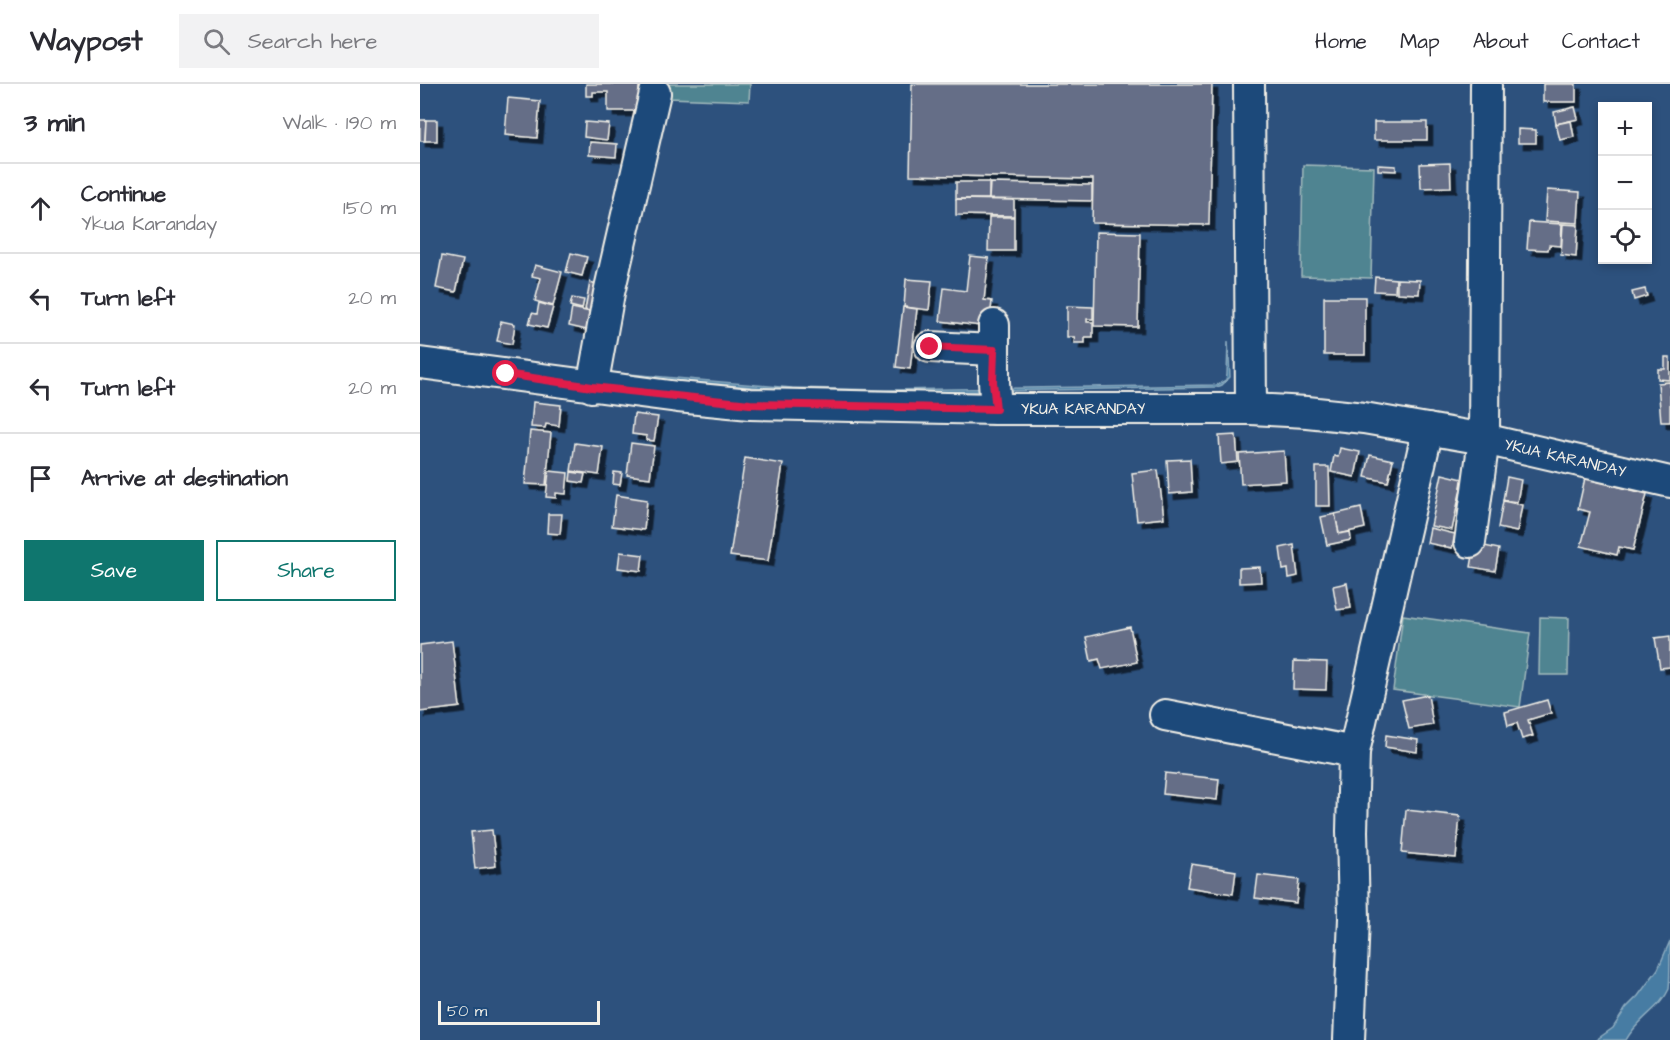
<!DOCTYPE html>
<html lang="en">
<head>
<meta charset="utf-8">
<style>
  :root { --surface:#fff; --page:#f2f2f3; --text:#2b2b33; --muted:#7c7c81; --line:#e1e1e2; --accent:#0f766e }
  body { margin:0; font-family:"Architects Daughter",sans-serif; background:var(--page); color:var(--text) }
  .controls { position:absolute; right:18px; top:18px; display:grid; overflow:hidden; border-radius:0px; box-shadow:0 3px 9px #0003 }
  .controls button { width:54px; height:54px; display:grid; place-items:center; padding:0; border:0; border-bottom:2px solid var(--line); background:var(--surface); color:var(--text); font:30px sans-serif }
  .scale { position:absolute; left:18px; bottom:15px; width:162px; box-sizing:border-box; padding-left:6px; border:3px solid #f4f1e8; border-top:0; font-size:16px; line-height:21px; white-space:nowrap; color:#f4f1e8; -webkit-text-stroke:4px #1f4a7a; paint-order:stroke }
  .stop { position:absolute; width:18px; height:18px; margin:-14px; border:4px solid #e11d48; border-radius:50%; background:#fff }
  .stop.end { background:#e11d48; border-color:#fff; box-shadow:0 2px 6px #0008 }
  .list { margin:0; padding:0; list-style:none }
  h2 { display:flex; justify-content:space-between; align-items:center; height:78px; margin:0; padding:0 24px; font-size:26px }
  h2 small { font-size:20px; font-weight:400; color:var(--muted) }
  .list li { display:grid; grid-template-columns:39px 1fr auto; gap:18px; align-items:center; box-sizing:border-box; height:90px; padding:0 24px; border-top:2px solid var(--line) }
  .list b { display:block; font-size:22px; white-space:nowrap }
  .list p { margin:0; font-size:20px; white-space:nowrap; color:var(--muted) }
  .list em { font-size:20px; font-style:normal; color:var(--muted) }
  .actions { display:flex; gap:12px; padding:18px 24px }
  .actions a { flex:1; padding:14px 0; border:2px solid var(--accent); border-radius:0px; text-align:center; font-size:21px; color:var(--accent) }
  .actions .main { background:var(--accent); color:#fff }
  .icon { flex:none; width:33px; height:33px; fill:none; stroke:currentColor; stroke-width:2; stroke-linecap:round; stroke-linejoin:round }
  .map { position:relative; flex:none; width:1250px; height:956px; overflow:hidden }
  header { display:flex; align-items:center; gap:36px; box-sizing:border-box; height:84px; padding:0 30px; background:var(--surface); border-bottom:2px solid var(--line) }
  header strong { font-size:28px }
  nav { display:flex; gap:33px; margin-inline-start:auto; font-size:21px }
  .search { width:420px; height:54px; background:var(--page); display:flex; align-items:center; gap:15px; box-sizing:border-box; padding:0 21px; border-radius:0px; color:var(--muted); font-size:22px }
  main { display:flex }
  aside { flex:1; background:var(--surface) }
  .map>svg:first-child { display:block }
  .green { fill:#508491; stroke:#a2babc; stroke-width:1.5 }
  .water { fill:#467ca3; stroke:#8cabbf; stroke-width:1.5 }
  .building { fill:#656e87; stroke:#f4f1e8; stroke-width:1.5; filter:url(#shadow) }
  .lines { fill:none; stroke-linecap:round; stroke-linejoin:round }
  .minor-casing { stroke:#f4f1e8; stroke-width:34 }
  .minor { stroke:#1f4a7a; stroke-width:30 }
  .route { stroke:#e11d48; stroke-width:8 }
  .labels { text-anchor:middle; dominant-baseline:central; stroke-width:6; stroke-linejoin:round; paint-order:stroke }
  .street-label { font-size:16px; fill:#f4f1e8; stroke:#1f4a7a }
</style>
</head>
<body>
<header>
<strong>Waypost</strong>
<div class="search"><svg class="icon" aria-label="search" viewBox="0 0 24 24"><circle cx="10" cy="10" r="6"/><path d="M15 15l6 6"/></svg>Search here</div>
<nav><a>Home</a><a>Map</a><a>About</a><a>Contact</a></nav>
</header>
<main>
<aside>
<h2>3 min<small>Walk · 190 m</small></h2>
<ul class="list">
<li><svg class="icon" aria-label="ahead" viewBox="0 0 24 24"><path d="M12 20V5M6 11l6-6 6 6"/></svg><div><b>Continue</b><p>Ykua Karanday</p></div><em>150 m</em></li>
<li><svg class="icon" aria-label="left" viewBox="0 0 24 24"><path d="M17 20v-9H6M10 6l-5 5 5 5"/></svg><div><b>Turn left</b></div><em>20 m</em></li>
<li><svg class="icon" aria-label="left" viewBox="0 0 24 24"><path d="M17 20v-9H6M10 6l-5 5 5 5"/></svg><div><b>Turn left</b></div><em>20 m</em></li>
<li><svg class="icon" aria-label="arrive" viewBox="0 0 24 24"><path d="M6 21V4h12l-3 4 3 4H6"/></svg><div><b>Arrive at destination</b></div></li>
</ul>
<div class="actions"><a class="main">Save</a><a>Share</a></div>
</aside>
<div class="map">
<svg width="1250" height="956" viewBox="0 0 1250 956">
  <defs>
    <filter id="shadow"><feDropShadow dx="5.5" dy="5.5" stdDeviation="0" flood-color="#0009"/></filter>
  </defs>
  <rect width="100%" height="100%" fill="#2d517d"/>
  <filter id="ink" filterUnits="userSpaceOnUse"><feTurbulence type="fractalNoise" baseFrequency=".0167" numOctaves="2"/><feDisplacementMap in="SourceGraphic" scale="12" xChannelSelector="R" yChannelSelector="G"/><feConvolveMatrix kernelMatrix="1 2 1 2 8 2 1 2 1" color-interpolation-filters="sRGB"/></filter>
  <g filter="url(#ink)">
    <g class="green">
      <path d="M248 0H330L329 17 248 14Z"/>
      <path d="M883 81 954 83 951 194 881 192Z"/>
      <path d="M983 531 1110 549 1100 623 973 606Z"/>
      <path d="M1120 533 1149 534 1148 591H1119Z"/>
    </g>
    <g class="water">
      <path d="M808 257 810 293 802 301 797 303 465 309 371 306 185 291 186 288 372 304 466 306 797 301 806 296 807 291Z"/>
      <path d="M1250 857C1250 869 1250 894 1249 905 1241 924 1216 936 1206 956H1176L1193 944 1206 924 1218 912 1238 885Z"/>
    </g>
    <g class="building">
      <path d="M166 0H219V27H188V8H173V12H166Z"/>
      <path d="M492 0H792L789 141 672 139 673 95 490 91Z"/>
      <rect x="1123" y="0" width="33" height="18"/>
      <path d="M88 14 120 17 117 54 85 51Z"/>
      <path d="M1155 23 1158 35 1136 40 1134 28Z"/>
      <path d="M0 36H6L5 57H0Z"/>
      <path d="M6 36H17V57H5Z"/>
      <path d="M1151 37 1154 53 1140 56 1136 40Z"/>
      <path d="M165 38 189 40 187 56 164 53Z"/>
      <rect x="954" y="38" width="53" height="18"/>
      <path d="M1098 45 1116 46V59H1098Z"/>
      <path d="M170 58 197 60 196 73 169 71Z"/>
      <path d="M1030 79 1031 103 1001 104 1000 80Z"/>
      <path d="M958 81 976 82V87L958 86Z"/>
      <rect x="536" y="98" width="33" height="17"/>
      <path d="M570 99 672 101V117L569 115Z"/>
      <path d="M1127 106 1160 108 1158 139 1125 137Z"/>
      <path d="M536 115 594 116V132L536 131Z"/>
      <path d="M569 133H594V167H568Z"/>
      <path d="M1109 138 1142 140 1141 162 1129 161 1128 166 1107 165Z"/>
      <path d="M1143 140 1158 141 1156 173 1141 171Z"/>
      <path d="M676 148 720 149 718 243 674 242Z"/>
      <path d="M151 169 167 173 162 192 146 188Z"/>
      <path d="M22 172 43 176 36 208 16 204Z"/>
      <path d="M550 172 569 174 564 216 572 217 569 243 520 237 524 204 546 207Z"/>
      <path d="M115 181 142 188 133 222 115 217 121 194 112 192Z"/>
      <path d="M955 193 976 195 975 208 954 207Z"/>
      <path d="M486 195 512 197 509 226 484 223Z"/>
      <path d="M977 195 1000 196 999 210 977 209Z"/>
      <path d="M170 198 183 202 175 228 165 226Z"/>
      <path d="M1225 205 1227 212 1214 216 1212 208Z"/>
      <rect x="904" y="213" width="41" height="58"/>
      <path d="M152 214 164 216 162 225 150 222Z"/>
      <path d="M119 219 133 223 127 244 109 240 112 229 117 230Z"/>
      <path d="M647 222 673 223V235H667V238H673V253H665V259H654L655 253H647Z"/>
      <path d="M483 223 497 225 490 285 476 283Z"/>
      <path d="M152 224 175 229 171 247 149 242Z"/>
      <path d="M81 237 95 240 92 260 77 257Z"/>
      <path d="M1245 273H1250V296L1238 295V285H1245Z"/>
      <path d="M1250 298V338H1241L1238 299Z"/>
      <path d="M113 318 141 321 139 342 126 340 125 344 111 343Z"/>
      <path d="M214 330 238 333 234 357 226 356 227 352 212 350Z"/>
      <path d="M110 347 131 349 126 401 105 400Z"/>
      <path d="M816 351 818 378 801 380 799 352Z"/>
      <path d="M155 359 183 363 179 391 151 387Z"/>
      <path d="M211 359 234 362 230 394 207 391Z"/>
      <path d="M920 364 940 368 935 393 911 388 914 372 918 373Z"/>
      <path d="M864 367 866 397 821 400 819 370Z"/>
      <path d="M950 371 973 376 968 398 945 393Z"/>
      <path d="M325 374 363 380 348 477 310 472Z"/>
      <path d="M770 375 772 408 749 410 747 376Z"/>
      <path d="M896 383H909L910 422H896Z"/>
      <path d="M738 386 744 434 717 437 712 389Z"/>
      <path d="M129 387 148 389 146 410 136 409V414L126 413Z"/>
      <path d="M151 388 165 390 163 399 150 397Z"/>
      <path d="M194 388 202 389 200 401 193 400Z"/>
      <path d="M1022 390 1043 395 1032 446 1011 442Z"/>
      <path d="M1087 393 1101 396 1097 418 1083 416Z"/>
      <path d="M1165 394 1227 410 1213 466 1199 463 1197 471 1161 462 1170 428 1158 425Z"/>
      <path d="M196 411 227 416 224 446 192 442Z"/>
      <path d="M1083 417 1102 421 1097 448 1078 444Z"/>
      <path d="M941 424 945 444 919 450 915 430Z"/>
      <path d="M128 430H142L140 450 127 449Z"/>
      <path d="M915 430 919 450 930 448 931 456 907 461 901 433Z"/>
      <path d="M1010 444 1035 450 1032 464 1007 459Z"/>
      <path d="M1055 460 1079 465 1075 487 1051 483Z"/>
      <path d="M874 461 878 492 869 494 868 485 863 486 860 464Z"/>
      <path d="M200 468 223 471 221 487 198 484Z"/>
      <path d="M840 483 841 498 819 499V484Z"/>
      <path d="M927 499 931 524 917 526 913 502Z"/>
      <path d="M710 543 717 578 682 585 679 575 671 577 666 553Z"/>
      <path d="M1250 552V583L1240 584 1235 554Z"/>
      <path d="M32 557 40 623 0 628V561Z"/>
      <path d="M874 577 907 578 906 606 873 605Z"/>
      <path d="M1008 611 1013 641 989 645 982 616Z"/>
      <path d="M1127 616 1131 629 1108 636 1113 652 1102 655 1097 639 1088 642 1085 628Z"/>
      <path d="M966 651 998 656 997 668 965 663Z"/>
      <path d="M745 689 799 695 797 716 743 710Z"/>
      <path d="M986 726 1040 732 1036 774 982 769Z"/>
      <path d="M72 746 76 782 55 785 51 748Z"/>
      <path d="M771 780 816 787 813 810 767 803Z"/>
      <path d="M838 791 879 796 876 819 835 814Z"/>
    </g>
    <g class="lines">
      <g class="minor-casing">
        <g id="minor">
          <path d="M829 0 831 325"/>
          <path d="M574 241V298L576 325"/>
          <path d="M510 263 574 266"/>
          <path d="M0 279 258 313 330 320 576 325H831L887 328 944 334 1064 355 1250 398"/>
          <path d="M172 303 189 209 235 9"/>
          <path d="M1050 458 1064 355 1066 0"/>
          <path d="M745 631 934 668"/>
          <path d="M929 956 934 834 932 747 934 668 1008 345"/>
        </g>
      </g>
      <use href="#minor" class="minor"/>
    </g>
  </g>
  <g class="lines" filter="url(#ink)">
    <path class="route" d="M86 290 172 303 330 320 576 325 573 298 574 266 510 263"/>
  </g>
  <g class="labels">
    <g class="street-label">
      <text x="663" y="325">YKUA KARANDAY</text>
      <text transform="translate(1145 374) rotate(13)">YKUA KARANDAY</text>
    </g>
  </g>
</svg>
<div class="controls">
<button>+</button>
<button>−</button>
<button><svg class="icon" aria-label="locate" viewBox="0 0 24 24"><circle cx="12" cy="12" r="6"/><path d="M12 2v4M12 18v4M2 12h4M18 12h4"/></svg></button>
</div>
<div class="scale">50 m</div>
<div class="stop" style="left:86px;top:290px"></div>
<div class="stop end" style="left:510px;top:263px"></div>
</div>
</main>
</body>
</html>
